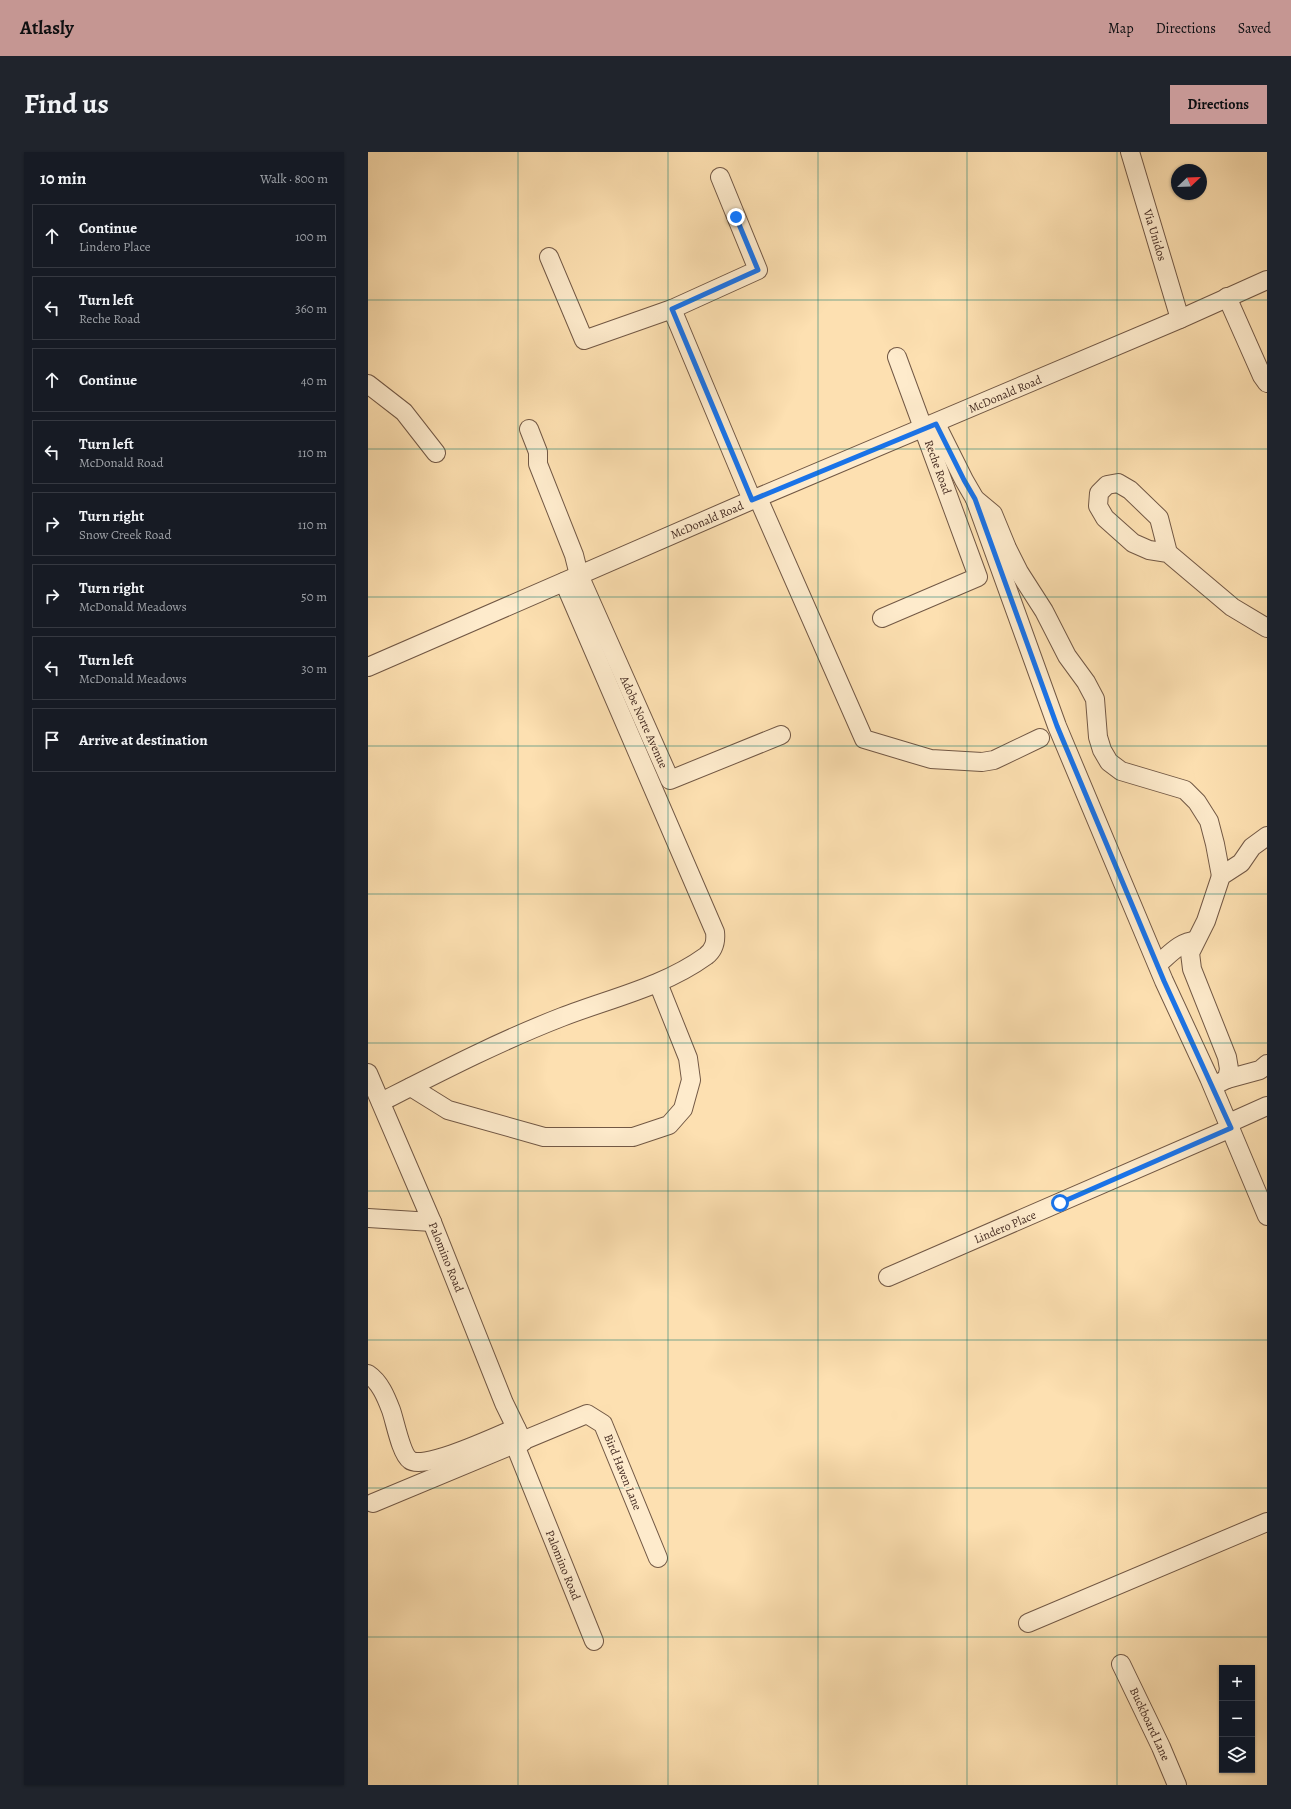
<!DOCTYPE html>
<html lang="en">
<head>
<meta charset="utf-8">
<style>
  :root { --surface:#171b24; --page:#20242c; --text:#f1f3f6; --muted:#9ea1a6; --line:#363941; --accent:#c59692 }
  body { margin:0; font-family:Alegreya,serif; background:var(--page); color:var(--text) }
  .controls { position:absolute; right:12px; bottom:12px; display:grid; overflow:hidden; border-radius:0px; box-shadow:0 1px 3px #0004 }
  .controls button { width:36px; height:36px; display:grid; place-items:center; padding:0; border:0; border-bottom:1px solid var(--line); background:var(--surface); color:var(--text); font:20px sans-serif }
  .compass { position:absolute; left:803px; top:12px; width:36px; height:36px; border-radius:50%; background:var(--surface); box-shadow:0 1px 3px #0004; rotate:67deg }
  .stop { position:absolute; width:12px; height:12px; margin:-9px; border:3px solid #1a73e8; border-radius:50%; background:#fff }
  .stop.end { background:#1a73e8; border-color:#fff; box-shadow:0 1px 4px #0008 }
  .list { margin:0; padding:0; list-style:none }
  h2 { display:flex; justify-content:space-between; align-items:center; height:52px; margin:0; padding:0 16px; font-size:17px }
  h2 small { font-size:13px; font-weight:400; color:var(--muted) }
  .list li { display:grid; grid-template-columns:26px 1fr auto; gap:12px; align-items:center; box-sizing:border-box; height:64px; margin:0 8px 8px; padding:0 8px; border:1px solid var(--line); border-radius:0px }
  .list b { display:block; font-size:15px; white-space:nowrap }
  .list p { margin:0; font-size:13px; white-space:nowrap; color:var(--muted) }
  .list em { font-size:13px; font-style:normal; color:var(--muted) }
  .icon { flex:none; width:22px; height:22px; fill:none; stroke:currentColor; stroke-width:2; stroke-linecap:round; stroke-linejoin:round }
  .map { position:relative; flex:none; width:899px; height:1633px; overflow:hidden; border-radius:0px }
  header { display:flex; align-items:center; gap:24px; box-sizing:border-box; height:56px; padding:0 20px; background:var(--accent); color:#111 }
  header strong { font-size:19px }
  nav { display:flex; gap:22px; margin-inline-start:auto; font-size:14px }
  .intro { display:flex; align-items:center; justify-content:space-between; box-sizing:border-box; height:96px; padding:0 24px }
  h1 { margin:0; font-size:28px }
  .button { padding:10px 18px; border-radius:0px; background:var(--accent); color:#111; font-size:14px; font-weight:700 }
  main { display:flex; gap:24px; padding:0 24px }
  aside { flex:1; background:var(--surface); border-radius:0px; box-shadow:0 1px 3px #0004 }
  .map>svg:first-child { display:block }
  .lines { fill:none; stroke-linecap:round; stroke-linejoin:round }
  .minor-casing { stroke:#725845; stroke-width:20 }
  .minor { stroke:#feebcc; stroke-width:18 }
  .route { stroke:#1a73e8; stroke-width:5 }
  .grid { fill:none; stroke:#0f766e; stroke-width:1; stroke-opacity:0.55 }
  .labels { text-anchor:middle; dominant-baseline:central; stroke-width:3.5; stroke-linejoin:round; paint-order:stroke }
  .street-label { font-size:12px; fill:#432a21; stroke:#feebcc }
</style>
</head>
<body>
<header>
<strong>Atlasly</strong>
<nav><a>Map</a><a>Directions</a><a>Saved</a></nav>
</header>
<div class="intro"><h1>Find us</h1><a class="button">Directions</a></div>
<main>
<aside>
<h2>10 min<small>Walk · 800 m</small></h2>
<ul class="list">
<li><svg class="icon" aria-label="ahead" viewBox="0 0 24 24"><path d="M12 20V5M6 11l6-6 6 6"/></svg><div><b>Continue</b><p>Lindero Place</p></div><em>100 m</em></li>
<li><svg class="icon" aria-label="left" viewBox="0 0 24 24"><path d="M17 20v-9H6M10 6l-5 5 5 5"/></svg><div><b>Turn left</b><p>Reche Road</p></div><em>360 m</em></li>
<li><svg class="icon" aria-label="ahead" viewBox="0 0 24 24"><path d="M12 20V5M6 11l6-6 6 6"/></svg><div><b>Continue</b></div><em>40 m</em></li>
<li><svg class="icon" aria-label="left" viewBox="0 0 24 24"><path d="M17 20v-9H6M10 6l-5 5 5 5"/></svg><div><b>Turn left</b><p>McDonald Road</p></div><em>110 m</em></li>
<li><svg class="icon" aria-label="right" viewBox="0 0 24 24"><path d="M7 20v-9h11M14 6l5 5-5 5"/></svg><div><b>Turn right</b><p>Snow Creek Road</p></div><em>110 m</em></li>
<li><svg class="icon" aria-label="right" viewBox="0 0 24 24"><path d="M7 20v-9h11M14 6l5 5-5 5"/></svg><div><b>Turn right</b><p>McDonald Meadows</p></div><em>50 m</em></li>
<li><svg class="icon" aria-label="left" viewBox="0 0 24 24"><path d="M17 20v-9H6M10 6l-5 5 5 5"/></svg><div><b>Turn left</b><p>McDonald Meadows</p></div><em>30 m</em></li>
<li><svg class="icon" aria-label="arrive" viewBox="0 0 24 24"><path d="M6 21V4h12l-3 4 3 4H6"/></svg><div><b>Arrive at destination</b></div></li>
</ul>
</aside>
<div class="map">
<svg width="899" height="1633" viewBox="0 0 899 1633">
  <rect width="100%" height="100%" fill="#fde0b1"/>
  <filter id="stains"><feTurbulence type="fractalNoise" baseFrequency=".005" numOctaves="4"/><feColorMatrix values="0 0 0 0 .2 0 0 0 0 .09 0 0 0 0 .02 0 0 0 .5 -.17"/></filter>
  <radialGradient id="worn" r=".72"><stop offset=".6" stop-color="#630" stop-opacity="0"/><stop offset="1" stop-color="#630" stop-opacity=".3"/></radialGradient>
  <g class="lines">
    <g class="minor-casing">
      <g id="minor">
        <path d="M762 0 812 167"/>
        <path d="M181 105 216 188 304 157 384 348"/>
        <path d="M859 145 894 224 899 231"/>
        <path d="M304 157 390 118 352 25"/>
        <path d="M0 232 36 260 68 301"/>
        <path d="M568 272 596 328 607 347 625 362 639 396 651 420 676 459 699 504 718 530 727 547 730 585 734 598 741 610 753 619 817 638 829 650 841 669 847 692 853 724"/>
        <path d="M161 277 170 300V312L206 403 211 423 302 628 413 583"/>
        <path d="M390 346 496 587 563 607 614 610 626 608 672 586"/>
        <path d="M607 347 689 574 796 829 841 926 899 1064"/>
        <path d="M800 401 791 366 762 338 750 331 739 333 731 341 730 354 737 366 765 391 781 398 800 401 864 455 899 476"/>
        <path d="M514 466 610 425 529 205"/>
        <path d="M0 515 384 348 812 167 899 128"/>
        <path d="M790 812C801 803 813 789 827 789"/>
        <path d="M0 921 64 1070 136 1251 155 1290"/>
        <path d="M859 927 892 918 899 912"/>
        <path d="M845 934 859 927 861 917 859 905 824 817 822 801 838 769 853 724 873 711 884 695 899 684"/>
        <path d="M43 935 80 958 176 985H265L301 973 315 957 323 928 320 906 290 831"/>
        <path d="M13 950C72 920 132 889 194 865 243 846 295 835 338 804 347 797 348 789 347 780L196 430"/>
        <path d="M861 971 899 954"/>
        <path d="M0 1066 64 1070"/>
        <path d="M520 1125 863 976"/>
        <path d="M0 1222C12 1230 18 1245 23 1258 27 1269 33 1302 42 1308 55 1319 131 1283 148 1276"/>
        <path d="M147 1293 226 1489"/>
        <path d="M5 1351 219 1262 235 1272 290 1406"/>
        <path d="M660 1471 899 1370"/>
        <path d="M753 1512 793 1595 809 1633"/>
      </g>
    </g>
    <use href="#minor" class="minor"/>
  </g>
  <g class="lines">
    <path class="route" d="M368 65 390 118 304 157 384 348 568 272 596 328 607 347 689 574 796 829 863 976 692 1051"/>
  </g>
  <path class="grid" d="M150 0V1633M300 0V1633M450 0V1633M599 0V1633M749 0V1633M0 148H899M0 297H899M0 445H899M0 594H899M0 742H899M0 891H899M0 1039H899M0 1188H899M0 1336H899M0 1485H899"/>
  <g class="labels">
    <g class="street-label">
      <text transform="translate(787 83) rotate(73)">Via Unidos</text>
      <text transform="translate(637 242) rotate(-23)">McDonald Road</text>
      <text transform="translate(570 315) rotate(70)">Reche Road</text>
      <text transform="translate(339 368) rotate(-23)">McDonald Road</text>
      <text transform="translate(276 570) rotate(66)">Adobe Norte Avenue</text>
      <text transform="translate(637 1075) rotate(-23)">Lindero Place</text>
      <text transform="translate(78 1105) rotate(68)">Palomino Road</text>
      <text transform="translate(255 1320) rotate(68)">Bird Haven Lane</text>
      <text transform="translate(195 1413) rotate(68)">Palomino Road</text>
      <text transform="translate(782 1572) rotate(65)">Buckboard Lane</text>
    </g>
  </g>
  <rect width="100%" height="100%" filter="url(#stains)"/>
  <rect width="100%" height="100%" fill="url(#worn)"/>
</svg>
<div class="controls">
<button>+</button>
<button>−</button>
<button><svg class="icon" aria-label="layers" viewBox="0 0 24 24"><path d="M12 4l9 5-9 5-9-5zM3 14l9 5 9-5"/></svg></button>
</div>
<svg class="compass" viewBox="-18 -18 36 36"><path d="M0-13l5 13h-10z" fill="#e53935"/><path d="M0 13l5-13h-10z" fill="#9ea1a6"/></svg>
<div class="stop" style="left:692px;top:1051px"></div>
<div class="stop end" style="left:368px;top:65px"></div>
</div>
</main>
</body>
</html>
